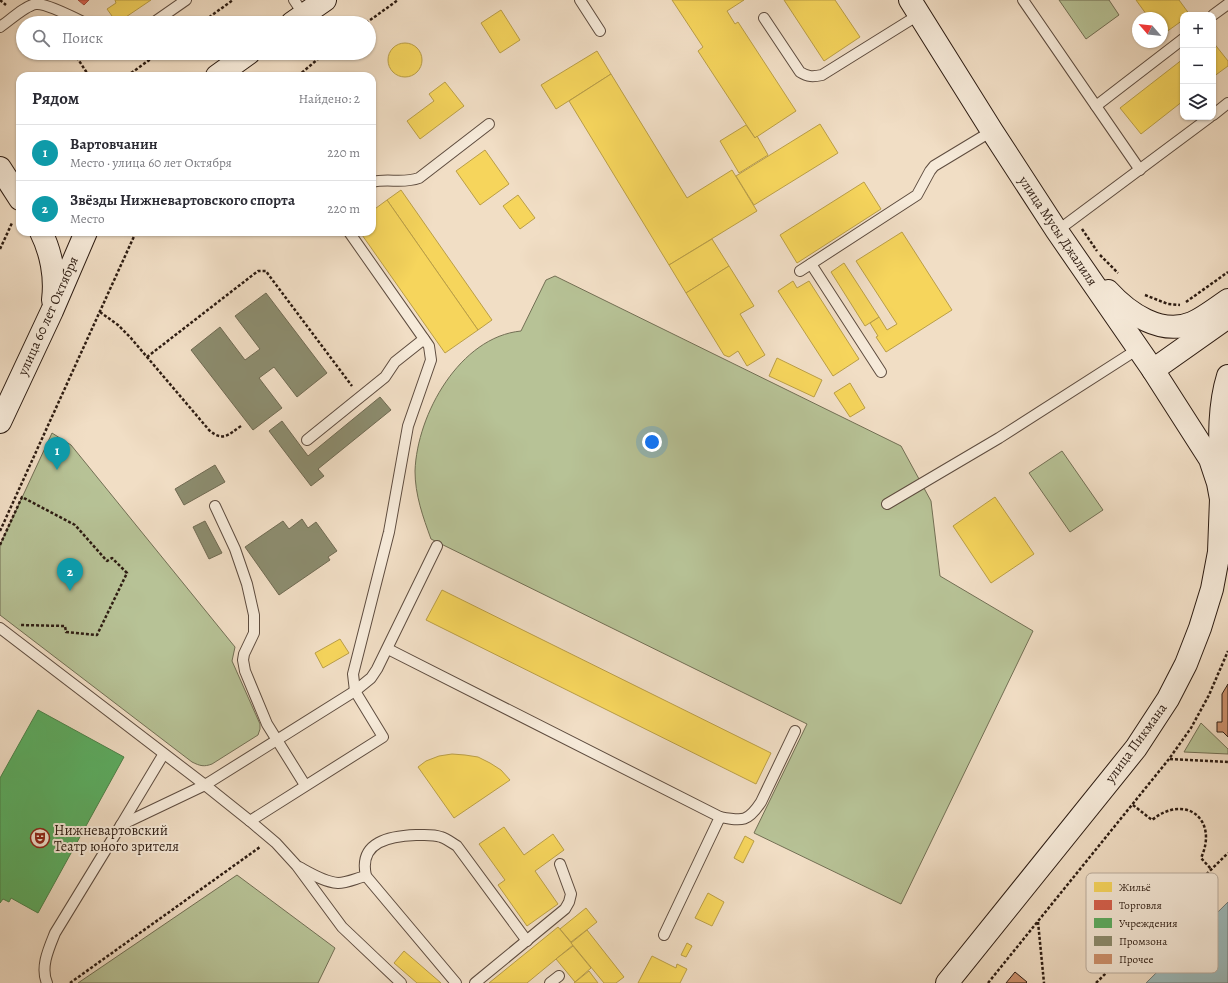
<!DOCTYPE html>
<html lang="ru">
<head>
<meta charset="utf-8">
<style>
  :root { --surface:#fff; --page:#f2f2f3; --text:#2b2b33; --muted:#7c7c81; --line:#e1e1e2; --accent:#8f2418 }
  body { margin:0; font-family:Alegreya,serif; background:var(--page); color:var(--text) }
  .controls { position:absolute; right:12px; top:12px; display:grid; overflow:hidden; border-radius:8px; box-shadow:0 1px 3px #0004 }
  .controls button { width:36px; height:36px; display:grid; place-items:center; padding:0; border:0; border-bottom:1px solid var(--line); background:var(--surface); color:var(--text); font:20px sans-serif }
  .compass { position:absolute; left:1132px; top:12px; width:36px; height:36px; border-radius:50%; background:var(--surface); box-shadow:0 1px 3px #0004; rotate:298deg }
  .you { position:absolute; left:652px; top:442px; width:14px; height:14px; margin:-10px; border:3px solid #fff; border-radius:50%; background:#1a73e8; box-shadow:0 0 0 6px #1a73e833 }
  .badge { display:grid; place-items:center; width:26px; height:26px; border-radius:50%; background:var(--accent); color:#fff; font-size:13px; font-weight:700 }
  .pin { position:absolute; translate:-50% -33px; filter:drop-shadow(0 1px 2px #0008) }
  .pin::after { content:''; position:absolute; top:21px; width:14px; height:12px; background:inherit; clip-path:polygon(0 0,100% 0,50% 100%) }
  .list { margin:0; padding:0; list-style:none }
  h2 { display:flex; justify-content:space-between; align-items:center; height:52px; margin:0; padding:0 16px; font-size:17px }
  h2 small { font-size:13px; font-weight:400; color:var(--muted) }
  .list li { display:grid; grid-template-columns:26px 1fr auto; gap:12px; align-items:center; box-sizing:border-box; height:56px; padding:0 16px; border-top:1px solid var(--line) }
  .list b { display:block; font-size:15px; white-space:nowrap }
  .list p { margin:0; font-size:13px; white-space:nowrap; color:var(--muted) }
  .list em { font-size:13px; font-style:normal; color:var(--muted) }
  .icon { flex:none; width:22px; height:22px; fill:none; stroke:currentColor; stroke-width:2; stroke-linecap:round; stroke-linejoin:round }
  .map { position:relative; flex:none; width:1228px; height:983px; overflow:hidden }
  .search { position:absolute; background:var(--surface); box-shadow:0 1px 3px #0004; left:16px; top:16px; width:360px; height:44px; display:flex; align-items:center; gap:10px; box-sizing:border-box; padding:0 14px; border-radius:22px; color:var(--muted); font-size:15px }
  .panel { position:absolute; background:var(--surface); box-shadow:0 1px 3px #0004; left:16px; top:72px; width:360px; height:164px; border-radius:12px }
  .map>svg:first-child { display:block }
  .green { fill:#b7c296; stroke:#726f54 }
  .water { fill:#9dbbbc; stroke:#707b78 }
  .homes { fill:#f6d55c; stroke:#ba9e46 }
  .shops { fill:#d6604d; stroke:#a34c3b }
  .public { fill:#5aae61; stroke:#4c8249 }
  .industry { fill:#8c8c6e; stroke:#706a52 }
  .building { fill:#cd916d; stroke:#2d1c12 }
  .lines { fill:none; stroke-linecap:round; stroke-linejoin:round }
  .lane-casing { stroke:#5e4c3f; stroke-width:12 }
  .secondary-casing { stroke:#2d1c12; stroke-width:24 }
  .path { stroke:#2d1c12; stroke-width:2.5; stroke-dasharray:3 2; stroke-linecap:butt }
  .lane { stroke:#f6ead9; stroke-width:10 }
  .secondary { stroke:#f6ead9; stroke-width:22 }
  .labels { text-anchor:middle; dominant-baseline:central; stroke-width:4; stroke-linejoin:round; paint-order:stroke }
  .street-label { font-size:14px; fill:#2d1c12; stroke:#f6ead9 }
  .poi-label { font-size:14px; fill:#2d1c12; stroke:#f6ead9; text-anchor:start }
  .key { fill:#f6ead9; stroke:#baac9d; stroke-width:1 }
  .key-label { font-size:11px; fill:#2d1c12 }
</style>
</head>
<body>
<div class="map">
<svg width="1228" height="983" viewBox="0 0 1228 983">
  <rect width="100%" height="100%" fill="#f1dec5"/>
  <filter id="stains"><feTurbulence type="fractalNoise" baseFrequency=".005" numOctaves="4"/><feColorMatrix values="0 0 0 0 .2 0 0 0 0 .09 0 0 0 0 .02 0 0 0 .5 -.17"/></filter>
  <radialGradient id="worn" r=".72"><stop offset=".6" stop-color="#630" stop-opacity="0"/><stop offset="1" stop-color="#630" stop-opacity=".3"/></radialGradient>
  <g class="green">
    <path d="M1059 0H1109L1119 15 1086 39Z"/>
    <path d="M555 276 901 446 931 501 940 576 1033 631 901 904 754 833 807 724 431 539C423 517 415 495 415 471 417 414 460 337 521 331L546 280Z"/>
    <path d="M52 433 71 445 235 647 232 661 260 724V729L258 735 212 764C204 767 200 766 192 762L0 615V545Z"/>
    <path d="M1062 451 1103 510 1070 532 1029 473Z"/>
    <path d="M1201 723 1228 749V754L1184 752Z"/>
    <path d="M237 875 335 948 318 983H78Z"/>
  </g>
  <path class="water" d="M1228 902V983H1146Z"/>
  <g class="homes">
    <path d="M115 0H151L117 23 107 9 116 3Z"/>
    <path d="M672 0H744L727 11 735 24 738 22 796 111 755 138 698 51 703 47Z"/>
    <path d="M784 0H835L860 37 824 61Z"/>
    <path d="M1136 0H1179L1190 15H1183V20L1162 35V18H1149Z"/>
    <path d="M501 10 520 40 500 53 481 23Z"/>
    <path d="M1213 42 1228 61V66L1213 77Z"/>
    <circle cx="405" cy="60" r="17"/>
    <path d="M597 51 611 74 556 109 541 85Z"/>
    <path d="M1183 59V101L1141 134 1120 108Z"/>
    <path d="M611 74 687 198 732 170 757 211 669 265 569 101Z"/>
    <path d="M445 82 464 106 420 139 407 121 434 101 429 94Z"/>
    <path d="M820 124 838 153 754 205 736 176Z"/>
    <path d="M746 125 755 138 757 136 768 155 739 173 720 141Z"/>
    <path d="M485 150 509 184 480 205 456 171Z"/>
    <path d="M864 182 881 209 797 263 780 235Z"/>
    <path d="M401 190 492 320 478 330 387 200Z"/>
    <path d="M518 195 535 218 520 229 503 206Z"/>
    <path d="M387 200 478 330 445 353 360 232H372V211Z"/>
    <path d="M902 232 952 310 886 352 876 337 878 336 870 323 879 317 887 330 897 324 856 261Z"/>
    <path d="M712 239 729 266 686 293 669 265Z"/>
    <path d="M844 263 879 317 865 326 831 272Z"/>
    <path d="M729 266 754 306 740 314 765 355 747 366 738 351 729 357 724 355 686 293Z"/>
    <path d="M793 281 797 288 809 281 859 359 833 376 778 291Z"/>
    <path d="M777 358 822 380 814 397 769 376Z"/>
    <path d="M850 383 865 408 850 417 834 393Z"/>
    <path d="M995 497 1034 554 991 583 953 526Z"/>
    <path d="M442 590 771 753 756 784 426 620Z"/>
    <path d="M340 639 349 653 323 668 315 653Z"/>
    <path d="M452 754 465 755 478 757 490 763 501 770 510 780 454 818 418 767 426 761 439 756Z"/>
    <path d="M504 827 524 855 553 834 564 850 535 871 558 904 527 926 498 885 505 880 479 844Z"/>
    <path d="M745 836 754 841 743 863 734 858Z"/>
    <path d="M708 893 724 902 712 926 695 918Z"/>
    <path d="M586 908 597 922 571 942 560 929Z"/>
    <path d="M558 927 573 945 527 983H489Z"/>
    <path d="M587 930 624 977 616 983H604L571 943Z"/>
    <path d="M687 943 692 946 686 957 681 955Z"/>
    <path d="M573 946 591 968 575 982 556 959Z"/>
    <path d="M404 951 441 983H417L394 963Z"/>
    <path d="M652 956 676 968 677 964 687 969 680 983H638Z"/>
    <path d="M589 971 598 983H574Z"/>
  </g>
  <path class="shops" d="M78 0H89L84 5Z"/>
  <path class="public" d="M38 710 124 757 38 913 11 898 9 902 3 899 0 903V778Z"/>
  <g class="industry">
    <path d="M266 293 327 373 297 397 274 367 259 378 282 408 253 430 191 350 220 327 245 360 260 349 235 316Z"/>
    <path d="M380 397 391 410 318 469 324 476 311 486 269 431 282 421 308 456Z"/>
    <path d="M215 465 225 482 184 505 175 489Z"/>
    <path d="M302 519 308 528 316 522 337 551 328 557 330 560 279 595 245 547 283 521 289 529Z"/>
    <path d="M205 521 222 553 209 559 193 527Z"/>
  </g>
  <g class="building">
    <path d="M1228 684V737L1223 732H1217V722H1222V694Z"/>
    <path d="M1015 972 1027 982 1026 983H1006Z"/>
  </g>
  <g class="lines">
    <g class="lane-casing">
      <g id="lane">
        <path d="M294 0 304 15"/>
        <path d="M580 0 600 31"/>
        <path d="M1023 0 1140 170"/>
        <path d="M1213 15 1228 4"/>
        <path d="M764 18 800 72C808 77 813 77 822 75L920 14"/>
        <path d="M153 23 186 0"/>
        <path d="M0 27C9 21 26 5 36 4 46 3 75 18 85 23"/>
        <path d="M1096 106 1183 39"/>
        <path d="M1213 115 1228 103"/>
        <path d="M372 182C388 178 403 184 419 178L489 124"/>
        <path d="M1057 231 1210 117"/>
        <path d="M811 264 881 372"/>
        <path d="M800 271 917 195 930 171 934 166 992 131"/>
        <path d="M307 440 385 377 395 362 424 339"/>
        <path d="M887 504 999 438 1138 349"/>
        <path d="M215 506 235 549 247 584 254 615V633L244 654 243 660 245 671 267 724 305 785"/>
        <path d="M0 628 205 785 355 691 371 678 377 669 437 546"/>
        <path d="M388 649 720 817 664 935"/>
        <path d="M720 817C743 821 748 822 761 802L795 731"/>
        <path d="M250 821 383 737 355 691 353 674 389 532 408 426 431 360 429 346 349 232"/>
        <path d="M121 825 163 755"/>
        <path d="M299 867C310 873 324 882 338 883 347 883 357 878 366 876"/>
        <path d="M47 983C40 967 49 948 55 933L121 825 205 785 250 821 276 843 297 866 342 927 401 983"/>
        <path d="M456 983 366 876C358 841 391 836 416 835 425 835 433 834 441 837 447 839 452 843 457 846L527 941"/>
        <path d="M475 983 565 909 569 902 571 894 560 864"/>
        <path d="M550 983 559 976"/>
      </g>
    </g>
    <g class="secondary-casing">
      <g id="secondary">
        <path d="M910 0 992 131 1057 231 1153 370 1210 459 1218 483 1221 499 1219 552 1212 589 1200 628 1186 664 1168 699 1136 748 947 983"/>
        <path d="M292 23 325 0"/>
        <path d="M217 76 249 53"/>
        <path d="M0 168 20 199"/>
        <path d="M41 232C51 252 56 277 53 300"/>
        <path d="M1108 291C1128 313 1161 336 1192 323 1202 319 1218 307 1228 300"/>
        <path d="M1153 370 1228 317"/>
        <path d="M0 422 52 311 86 232"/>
        <path d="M1221 476C1220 443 1218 408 1228 376"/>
      </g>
    </g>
    <g class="path">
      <path d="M0 0 6 5"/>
      <path d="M201 23 233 0"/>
      <path d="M366 23 398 0"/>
      <path d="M74 53 89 76"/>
      <path d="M127 76 159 53"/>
      <path d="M298 76 325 53"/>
      <path d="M1082 229 1097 251"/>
      <path d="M0 249 12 223"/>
      <path d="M1100 255 1118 273"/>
      <path d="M1145 295 1168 304 1180 305"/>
      <path d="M1186 302 1228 272"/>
      <path d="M100 312 118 325 130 337 209 430C223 442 228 435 241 426"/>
      <path d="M147 357 258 271H266L268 274 352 386"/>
      <path d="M0 531 136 232"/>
      <path d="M0 545 22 497 75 525 107 561 112 558 127 573 97 635 66 632 65 626 19 625"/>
      <path d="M1170 759 1228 762"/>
      <path d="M1133 805 1152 820C1185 793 1219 819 1201 858L1211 869"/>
      <path d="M1038 922 1044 983"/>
      <path d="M70 983 260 847"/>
      <path d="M988 983 1169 759 1191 728 1209 695 1228 651"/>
      <path d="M1096 983 1228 853"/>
    </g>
    <use href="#lane" class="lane"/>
    <use href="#secondary" class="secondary"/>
  </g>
  <defs>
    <g id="theatre-ring" transform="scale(1)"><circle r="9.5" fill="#f6ead9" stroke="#8f2418" stroke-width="1.5"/><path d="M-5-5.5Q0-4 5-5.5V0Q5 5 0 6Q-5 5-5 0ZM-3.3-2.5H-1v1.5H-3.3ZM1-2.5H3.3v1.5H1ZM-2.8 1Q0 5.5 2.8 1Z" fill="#8f2418"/></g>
  </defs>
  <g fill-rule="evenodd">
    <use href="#theatre-ring" x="40" y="838"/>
  </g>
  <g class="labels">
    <g class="street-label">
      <text transform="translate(1058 231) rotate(56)">улица Мусы Джалиля</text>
      <text transform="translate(48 316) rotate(-66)">улица 60 лет Октября</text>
      <text transform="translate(1136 743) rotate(-54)">улица Пикмана</text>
    </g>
    <g class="poi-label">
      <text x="54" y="830">Нижневартовский<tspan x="54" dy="16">Театр юного зрителя</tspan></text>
    </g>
  </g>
  <rect x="1086" y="873" width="132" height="100" rx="6" class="key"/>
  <rect x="1094" y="882" width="18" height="10" fill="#f6d55c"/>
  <rect x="1094" y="900" width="18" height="10" fill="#d6604d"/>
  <rect x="1094" y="918" width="18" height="10" fill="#5aae61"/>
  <rect x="1094" y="936" width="18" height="10" fill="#8c8c6e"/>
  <rect x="1094" y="954" width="18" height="10" fill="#cd916d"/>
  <g class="key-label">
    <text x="1119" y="891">Жильё</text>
    <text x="1119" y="909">Торговля</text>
    <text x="1119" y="927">Учреждения</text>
    <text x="1119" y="945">Промзона</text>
    <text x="1119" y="963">Прочее</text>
  </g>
  <rect width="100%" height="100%" filter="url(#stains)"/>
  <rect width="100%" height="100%" fill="url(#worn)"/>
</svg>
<div class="controls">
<button>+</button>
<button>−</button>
<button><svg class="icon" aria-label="layers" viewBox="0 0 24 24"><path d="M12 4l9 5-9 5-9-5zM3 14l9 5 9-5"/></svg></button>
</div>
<svg class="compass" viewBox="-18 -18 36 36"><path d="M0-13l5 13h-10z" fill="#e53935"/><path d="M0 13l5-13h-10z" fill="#7c7c81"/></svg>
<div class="you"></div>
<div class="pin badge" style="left:57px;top:470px;background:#0f9aa8">1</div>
<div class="pin badge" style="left:70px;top:591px;background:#0f9aa8">2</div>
<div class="search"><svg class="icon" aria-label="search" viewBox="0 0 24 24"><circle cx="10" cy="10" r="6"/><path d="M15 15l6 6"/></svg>Поиск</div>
<section class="panel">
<h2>Рядом<small>Найдено: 2</small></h2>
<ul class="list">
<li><span class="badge" style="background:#0f9aa8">1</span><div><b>Вартовчанин</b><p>Место · улица 60 лет Октября</p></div><em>220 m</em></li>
<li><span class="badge" style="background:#0f9aa8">2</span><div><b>Звёзды Нижневартовского спорта</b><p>Место</p></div><em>220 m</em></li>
</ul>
</section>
</div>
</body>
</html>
